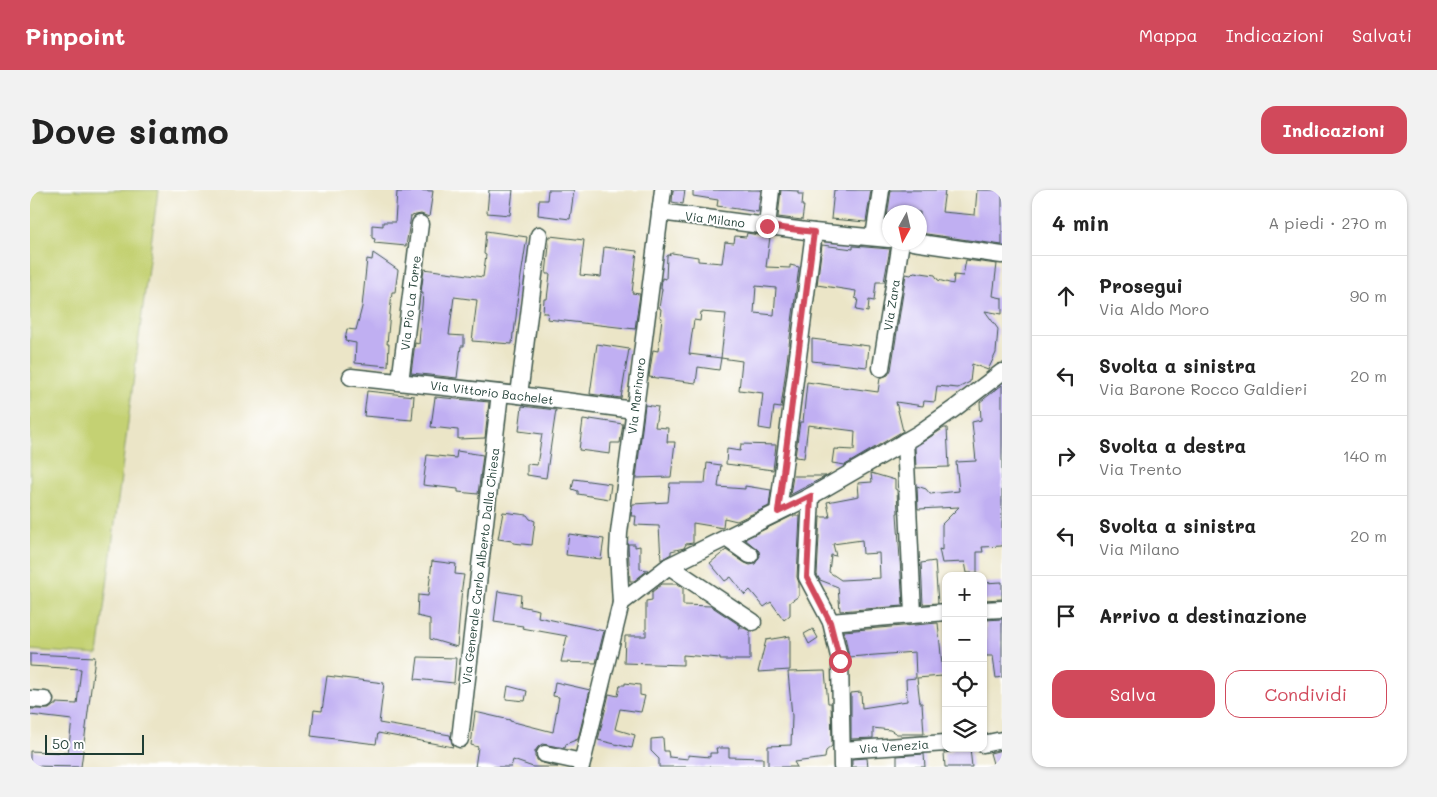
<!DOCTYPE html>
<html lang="it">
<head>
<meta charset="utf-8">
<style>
  :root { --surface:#fff; --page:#f2f2f2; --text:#222; --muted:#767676; --line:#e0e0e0; --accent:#d1495b }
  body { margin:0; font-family:Mali,sans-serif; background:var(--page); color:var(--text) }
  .controls { position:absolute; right:15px; bottom:15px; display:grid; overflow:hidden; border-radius:10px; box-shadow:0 1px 4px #0004 }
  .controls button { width:45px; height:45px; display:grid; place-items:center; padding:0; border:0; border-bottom:1px solid var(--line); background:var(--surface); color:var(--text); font:25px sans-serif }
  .compass { position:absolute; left:852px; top:15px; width:45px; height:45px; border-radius:50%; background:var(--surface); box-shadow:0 1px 4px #0004; rotate:188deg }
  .scale { position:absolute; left:15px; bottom:12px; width:99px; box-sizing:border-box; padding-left:5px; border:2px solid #1f3d34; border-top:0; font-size:14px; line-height:18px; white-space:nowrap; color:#1f3d34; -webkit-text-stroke:4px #fff; paint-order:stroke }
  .stop { position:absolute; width:15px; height:15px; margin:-11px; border:4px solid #d1495b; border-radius:50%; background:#fff }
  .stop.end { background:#d1495b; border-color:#fff; box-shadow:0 1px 5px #0008 }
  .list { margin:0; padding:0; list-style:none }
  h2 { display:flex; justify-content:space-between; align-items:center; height:65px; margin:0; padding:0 20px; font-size:21px }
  h2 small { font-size:16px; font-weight:400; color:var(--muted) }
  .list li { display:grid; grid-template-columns:32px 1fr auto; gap:15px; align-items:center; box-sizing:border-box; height:80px; padding:0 20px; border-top:1px solid var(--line) }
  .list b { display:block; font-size:19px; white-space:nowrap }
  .list p { margin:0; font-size:16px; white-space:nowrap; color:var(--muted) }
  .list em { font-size:16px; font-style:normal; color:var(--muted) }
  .actions { display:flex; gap:10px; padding:15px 20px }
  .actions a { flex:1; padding:11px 0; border:1px solid var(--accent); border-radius:15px; text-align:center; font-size:18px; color:var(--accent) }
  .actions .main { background:var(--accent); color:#fff }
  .icon { flex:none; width:28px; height:28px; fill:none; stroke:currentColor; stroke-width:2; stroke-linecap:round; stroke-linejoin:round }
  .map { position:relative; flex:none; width:972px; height:577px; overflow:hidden; border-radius:15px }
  header { display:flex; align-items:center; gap:30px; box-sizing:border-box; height:70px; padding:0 25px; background:var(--accent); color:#fff }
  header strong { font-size:24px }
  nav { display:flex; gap:28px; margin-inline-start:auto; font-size:18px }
  .intro { display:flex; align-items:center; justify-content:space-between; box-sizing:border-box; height:120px; padding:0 30px }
  h1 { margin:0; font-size:35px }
  .button { padding:12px 22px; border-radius:15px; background:var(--accent); color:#fff; font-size:18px; font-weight:700 }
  main { display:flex; gap:30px; padding:0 30px }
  aside { flex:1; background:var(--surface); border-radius:15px; box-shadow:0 1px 4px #0004 }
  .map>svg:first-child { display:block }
  .green { fill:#c4d173; stroke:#728754 }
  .building { fill:#c0aff2; fill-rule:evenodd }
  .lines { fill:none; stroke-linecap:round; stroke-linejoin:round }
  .minor-casing { stroke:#3e564a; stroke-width:19 }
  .minor { stroke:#fff; stroke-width:16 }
  .route { stroke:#d1495b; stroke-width:6 }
  .labels { text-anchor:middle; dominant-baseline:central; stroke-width:4; stroke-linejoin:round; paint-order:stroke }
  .street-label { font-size:12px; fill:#1f3d34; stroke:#fff }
</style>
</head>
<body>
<header>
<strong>Pinpoint</strong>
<nav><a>Mappa</a><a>Indicazioni</a><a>Salvati</a></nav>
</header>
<div class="intro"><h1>Dove siamo</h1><a class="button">Indicazioni</a></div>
<main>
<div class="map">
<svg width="972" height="577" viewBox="0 0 972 577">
  <rect width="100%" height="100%" fill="#fff"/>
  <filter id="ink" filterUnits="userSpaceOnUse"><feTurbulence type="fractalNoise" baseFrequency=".02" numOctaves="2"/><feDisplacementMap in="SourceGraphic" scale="10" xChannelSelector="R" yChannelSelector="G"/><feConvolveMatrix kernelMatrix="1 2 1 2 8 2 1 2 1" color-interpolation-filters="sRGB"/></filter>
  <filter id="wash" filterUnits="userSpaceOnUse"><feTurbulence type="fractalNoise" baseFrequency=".0096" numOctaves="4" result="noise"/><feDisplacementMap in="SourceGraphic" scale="20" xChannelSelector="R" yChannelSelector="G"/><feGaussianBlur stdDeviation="1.12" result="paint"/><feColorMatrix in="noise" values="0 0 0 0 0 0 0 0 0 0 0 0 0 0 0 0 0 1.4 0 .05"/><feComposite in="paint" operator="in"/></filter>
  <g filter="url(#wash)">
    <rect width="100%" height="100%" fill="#ebe5c7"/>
    <path class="green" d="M0 0H128L68 465 0 460Z"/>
    <g id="blocks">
      <g class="building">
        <path d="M380 0 403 1 399 27 391 24 381 26 376 56 344 53 345 49 342 48V35L353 36V32H365L367 2H380Z"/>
        <path d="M459 0H483L480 25 457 23Z"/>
        <path d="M518 0H544L540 29 508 25 509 10H517Z"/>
        <path d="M643 0H655L653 14 642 12Z"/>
        <path d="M663 0H731L728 22 687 16 688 10 663 6Z"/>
        <path d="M751 0 768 1V4H773L772 16H774L772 30 748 27Z"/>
        <path d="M804 0H841L836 32 801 29Z"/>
        <path d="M861 0H915L912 22 945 25 947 0H972V55L890 43V22H860V38L856 34Z"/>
        <path d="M456 41 497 47 486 119H487L484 143H483L482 154 442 151 447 110 424 107 419 145 434 146V156H431L427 188 381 183 385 153 389 154 393 103H391L394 79 453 87 456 65 454 64Z"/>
        <path d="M717 43 740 47 736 77 760 78V75L769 77 751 218 744 217 741 240 729 238 733 203 709 200 712 171 691 168 689 180 668 177 666 193 619 187 623 160 628 161 632 128 630 127 631 119 629 118 632 99H631L632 88 636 89 637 66 642 63 668 67V71L692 73 695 52 704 53 705 46 716 47ZM726 96 746 98 744 125 724 123ZM671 122 696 124 691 168 659 164 664 130 670 131Z"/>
        <path d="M520 46 554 50 550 85 571 87 574 57 607 61 602 103 610 104 605 139 517 129 518 123H513L514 109H517L520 84H516Z"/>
        <path d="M792 55 823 59V56L860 59 854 92H846L844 111 839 110 838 122 826 120 828 109 825 108 826 101 787 95Z"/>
        <path d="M343 63 368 80 365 102H362L357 154H359L358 176 325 173 326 153 315 151 317 139 326 140 332 117 337 69 342 70Z"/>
        <path d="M936 70 967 74 963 106 972 108V124L955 121 968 139 966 163 958 180 942 174 940 192 928 198 907 196 905 212 894 211 893 216 866 212 873 241 815 275 802 273 804 259 824 260 825 241 778 235 774 268 765 267 770 232H773L777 192 848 202 850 188 858 185 861 180 876 84 881 85 884 82 905 85 908 90 923 94 924 85 933 86Z"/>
        <path d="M782 149 839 156 837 177 782 171Z"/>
        <path d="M567 154 599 159 591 208 560 204Z"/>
        <path d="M972 195V356L952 357 953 362H947V383H937L935 372 912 373 909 359 912 360V334L929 317 888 319 887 296 896 299 900 304 929 301 926 272 946 271 942 232 951 230 950 212Z"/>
        <path d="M337 201 384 206 382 230 334 226Z"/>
        <path d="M405 207 459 212 455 248 428 249V240L401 237Z"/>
        <path d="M615 215 628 217 625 237 638 238 637 252H645L641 287 606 288Z"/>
        <path d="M492 216 526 220 516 288 497 285V274L507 275 512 244 489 241Z"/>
        <path d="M560 229 593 234 590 253H581L580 264 549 260 553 230 560 231Z"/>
        <path d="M914 238H917L919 277 886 278 885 257Z"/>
        <path d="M711 254 746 255 743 280 696 274 697 259 710 261Z"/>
        <path d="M427 261 453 265 448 304 428 302V299L393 295 397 265 426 268Z"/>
        <path d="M677 273 691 275 688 297 715 299V296L741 300 739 316 707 331 694 328 693 338 663 333V353L656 354 654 358 641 361V364L631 370 629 336 605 335 606 326H601L603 314 638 312 640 293H675Z"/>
        <path d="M841 283 865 290V299L867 300 868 323H867L873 416 810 421 808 397 790 390 787 385 790 327H800L797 312 829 306 828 293 842 292ZM832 350 833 364 849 363 850 388 811 390 799 382 801 365 806 366 803 354Z"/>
        <path d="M763 286H796L760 305Z"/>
        <path d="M544 289 581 294 579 309 548 304V301L542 299Z"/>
        <path d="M473 322 497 325 500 329 505 331 502 355 483 353 482 351 468 349Z"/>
        <path d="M762 326H770L767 387 769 393V406L760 412V425L754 430 741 412 734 417 720 400 715 405 701 387 695 391 680 373 696 360 715 373 720 375 725 374 730 366 729 361 715 349Z"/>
        <path d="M539 344 574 349 571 369 536 365Z"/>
        <path d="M598 354H605V357L610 356V379L618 380 604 391H600Z"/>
        <path d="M402 371 426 374 425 384 434 385 432 397 427 457 400 449V429L387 426 388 405 398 406Z"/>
        <path d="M905 371 908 413 893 414 891 373Z"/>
        <path d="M972 392V409L953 410V393Z"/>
        <path d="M632 394H647L653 398V415L681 416 711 436 708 438H714L720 441V470H690V468L653 465V475L594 473 595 446H616V411L622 410V402Z"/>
        <path d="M468 401 491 405 490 416 509 420 508 427 574 441 566 473 531 472 537 446 492 438 493 436 464 432Z"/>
        <path d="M972 429V487L966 488 963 466H956L954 450H956V430Z"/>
        <path d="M908 433 913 486 887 488 890 513H892L894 544H867L860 540 843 538V548L821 549V503L831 502 832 518 877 511 876 489 886 488 885 462 819 467 814 441Z"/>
        <path d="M783 439 788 448 779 454 774 444Z"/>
        <path d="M760 446V480L728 482 736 450Z"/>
        <path d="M0 464 65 467 51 577 0 576V561L38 563 42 530 0 525V519H19L24 515H26V513L47 514 51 479 0 476Z"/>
        <path d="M388 467 426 468 424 493 385 489Z"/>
        <path d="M795 481 798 513H801L802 556 796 561 795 568 764 572 767 577H738V556L761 555 762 526 758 482Z"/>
        <path d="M297 486 354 493 349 533 420 545 423 557 348 543 346 554 281 546 284 520 292 521Z"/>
        <path d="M525 492 560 500 548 549 536 554 535 558 512 554 508 557 505 561V567L509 572 528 577H503L483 570 481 577H445L448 557 441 555 445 522 480 530V531L523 542 529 507 523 506Z"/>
        <path d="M595 493 610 495V505L615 506 611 522 590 519 585 539 605 545 602 558 568 550 579 504 588 506 590 495H595Z"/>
        <path d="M478 496 497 501 495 511 476 509Z"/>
        <path d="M633 548 634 561H638L639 567 658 569V565L680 567V563H687L686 558H699V567L733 568V577H629V569L621 561V549Z"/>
        <path d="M940 558 942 577H915L914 563 921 562 924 559Z"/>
        <path d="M972 560V577H964L960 563Z"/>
        <path d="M894 564 895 577H867V566Z"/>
        <path d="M837 568 838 577H822V569Z"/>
      </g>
    </g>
  </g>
  <g filter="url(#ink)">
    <use href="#blocks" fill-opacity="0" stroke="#3e564a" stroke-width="1"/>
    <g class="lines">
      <g class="minor-casing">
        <g id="minor">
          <path d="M630 22 784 42 859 49"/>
          <path d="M737 36 741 0"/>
          <path d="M844 47 851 0"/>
          <path d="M883 52 972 65"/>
          <path d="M851 178 871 52"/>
          <path d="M321 187 489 205 604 220"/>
          <path d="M370 192 390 34"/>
          <path d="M489 205 509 45"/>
          <path d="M875 251 883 424"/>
          <path d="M781 306 777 387 801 432 810 471 812 577"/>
          <path d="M748 322 784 42"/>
          <path d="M696 348 720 365"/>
          <path d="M639 376 723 432"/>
          <path d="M591 413 588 362 589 343 633 0"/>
          <path d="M953 420 972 419"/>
          <path d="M801 432 916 422"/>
          <path d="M0 509 15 510"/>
          <path d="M430 549 470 203"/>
          <path d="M953 554 972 550"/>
          <path d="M812 560 916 553"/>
          <path d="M515 564 552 572"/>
          <path d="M551 577 591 413 639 376 781 306 888 244 925 218 972 182"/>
        </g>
      </g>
      <use href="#minor" class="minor"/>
    </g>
  </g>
  <g class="lines" filter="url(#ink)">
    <path class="route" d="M737 36 784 42 748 322 781 306 777 387 800 432 810 471"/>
  </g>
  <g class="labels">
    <g class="street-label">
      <text transform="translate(685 29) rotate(7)">Via Milano</text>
      <text transform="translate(380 113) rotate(-83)">Via Pio La Torre</text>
      <text transform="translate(861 115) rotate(-81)">Via Zara</text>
      <text transform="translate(462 202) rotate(7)">Via Vittorio Bachelet</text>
      <text transform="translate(606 206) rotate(-83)">Via Marinaro</text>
      <text transform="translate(450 376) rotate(-83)">Via Generale Carlo Alberto Dalla Chiesa</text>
      <text transform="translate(864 556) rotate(-4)">Via Venezia</text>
    </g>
  </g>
</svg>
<div class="controls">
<button>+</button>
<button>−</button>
<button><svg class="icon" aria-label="locate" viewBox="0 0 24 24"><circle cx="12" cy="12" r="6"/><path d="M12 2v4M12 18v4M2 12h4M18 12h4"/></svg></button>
<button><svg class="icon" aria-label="layers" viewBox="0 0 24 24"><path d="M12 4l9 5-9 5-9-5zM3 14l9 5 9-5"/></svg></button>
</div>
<svg class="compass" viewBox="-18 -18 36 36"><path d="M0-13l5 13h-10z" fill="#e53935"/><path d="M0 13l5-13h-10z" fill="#767676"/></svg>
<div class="scale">50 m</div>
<div class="stop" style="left:810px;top:471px"></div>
<div class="stop end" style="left:737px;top:36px"></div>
</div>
<aside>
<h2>4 min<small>A piedi · 270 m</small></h2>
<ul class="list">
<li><svg class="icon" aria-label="ahead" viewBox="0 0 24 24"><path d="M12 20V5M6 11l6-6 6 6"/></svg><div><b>Prosegui</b><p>Via Aldo Moro</p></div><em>90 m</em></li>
<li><svg class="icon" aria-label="left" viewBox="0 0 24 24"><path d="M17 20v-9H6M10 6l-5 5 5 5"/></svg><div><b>Svolta a sinistra</b><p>Via Barone Rocco Galdieri</p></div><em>20 m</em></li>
<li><svg class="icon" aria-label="right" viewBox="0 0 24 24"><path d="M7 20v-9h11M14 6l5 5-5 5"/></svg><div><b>Svolta a destra</b><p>Via Trento</p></div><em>140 m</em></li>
<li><svg class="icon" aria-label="left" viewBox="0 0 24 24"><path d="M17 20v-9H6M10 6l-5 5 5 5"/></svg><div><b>Svolta a sinistra</b><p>Via Milano</p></div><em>20 m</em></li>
<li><svg class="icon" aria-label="arrive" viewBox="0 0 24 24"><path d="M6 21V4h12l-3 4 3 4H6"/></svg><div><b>Arrivo a destinazione</b></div></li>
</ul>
<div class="actions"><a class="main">Salva</a><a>Condividi</a></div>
</aside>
</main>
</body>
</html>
